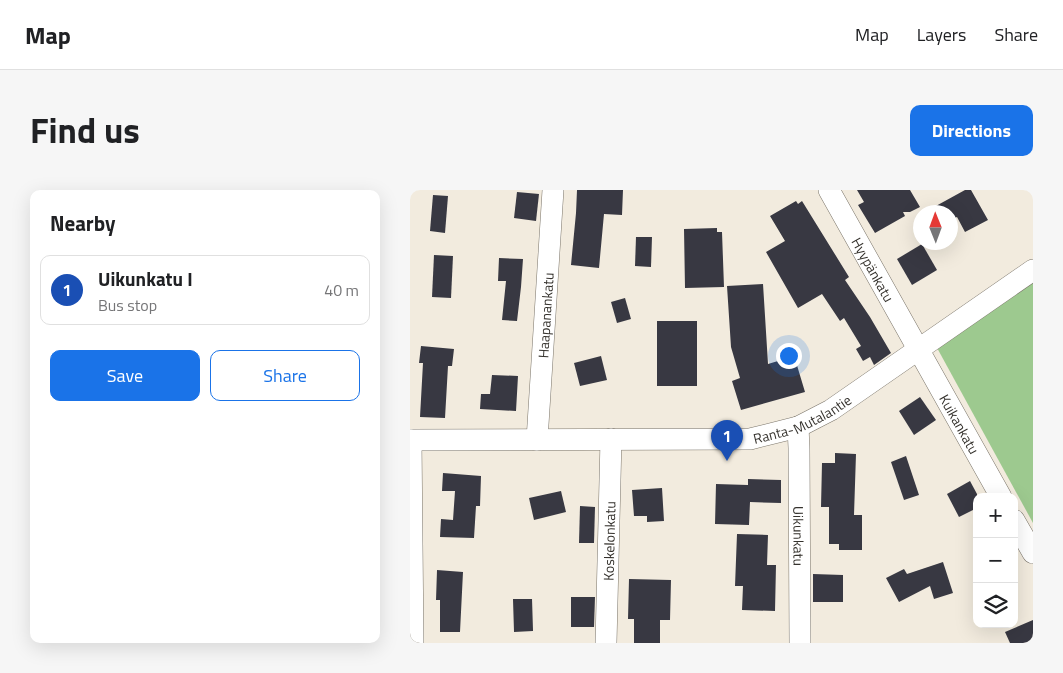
<!DOCTYPE html>
<html lang="en">
<head>
<meta charset="utf-8">
<style>
  :root { --surface:#fff; --page:#f6f6f6; --text:#202124; --muted:#757577; --line:#e0e0e0; --accent:#1a73e8 }
  body { margin:0; font-family:"Titillium Web",sans-serif; background:var(--page); color:var(--text) }
  .controls { position:absolute; right:15px; bottom:15px; display:grid; overflow:hidden; border-radius:10px; box-shadow:0 5px 20px #0002 }
  .controls button { width:45px; height:45px; display:grid; place-items:center; padding:0; border:0; border-bottom:1px solid var(--line); background:var(--surface); color:var(--text); font:25px sans-serif }
  .compass { position:absolute; left:503px; top:15px; width:45px; height:45px; border-radius:50%; background:var(--surface); box-shadow:0 5px 20px #0002; rotate:359deg }
  .you { position:absolute; left:378px; top:165px; width:18px; height:18px; margin:-12px; border:4px solid #fff; border-radius:50%; background:#1a73e8; box-shadow:0 0 0 8px #1a73e833 }
  .badge { display:grid; place-items:center; width:32px; height:32px; border-radius:50%; background:var(--accent); color:#fff; font-size:16px; font-weight:700 }
  .pin { position:absolute; translate:-50% -41px; filter:drop-shadow(0 1px 2px #0008) }
  .pin::after { content:''; position:absolute; top:26px; width:18px; height:15px; background:inherit; clip-path:polygon(0 0,100% 0,50% 100%) }
  .list { margin:0; padding:0; list-style:none }
  h2 { display:flex; justify-content:space-between; align-items:center; height:65px; margin:0; padding:0 20px; font-size:21px }
  h2 small { font-size:16px; font-weight:400; color:var(--muted) }
  .list li { display:grid; grid-template-columns:32px 1fr auto; gap:15px; align-items:center; box-sizing:border-box; height:70px; margin:0 10px 10px; padding:0 10px; border:1px solid var(--line); border-radius:10px }
  .list b { display:block; font-size:19px; white-space:nowrap }
  .list p { margin:0; font-size:16px; white-space:nowrap; color:var(--muted) }
  .list em { font-size:16px; font-style:normal; color:var(--muted) }
  .actions { display:flex; gap:10px; padding:15px 20px }
  .actions a { flex:1; padding:11px 0; border:1px solid var(--accent); border-radius:10px; text-align:center; font-size:18px; color:var(--accent) }
  .actions .main { background:var(--accent); color:#fff }
  .icon { flex:none; width:28px; height:28px; fill:none; stroke:currentColor; stroke-width:2; stroke-linecap:round; stroke-linejoin:round }
  .map { position:relative; flex:none; width:623px; height:453px; overflow:hidden; border-radius:10px }
  header { display:flex; align-items:center; gap:30px; box-sizing:border-box; height:70px; padding:0 25px; background:var(--surface); border-bottom:1px solid var(--line) }
  header strong { font-size:24px }
  nav { display:flex; gap:28px; margin-inline-start:auto; font-size:18px }
  .intro { display:flex; align-items:center; justify-content:space-between; box-sizing:border-box; height:120px; padding:0 30px }
  h1 { margin:0; font-size:35px }
  .button { padding:12px 22px; border-radius:10px; background:var(--accent); color:#fff; font-size:18px; font-weight:700 }
  main { display:flex; gap:30px; padding:0 30px }
  aside { flex:1; background:var(--surface); border-radius:10px; box-shadow:0 5px 20px #0002 }
  .map>svg:first-child { display:block }
  .green { fill:#9dc98f }
  .building { fill:#383842 }
  .lines { fill:none; stroke-linecap:round; stroke-linejoin:round }
  .minor-casing { stroke:#7a7469; stroke-width:22 }
  .minor { stroke:#fff; stroke-width:21 }
  .labels { text-anchor:middle; dominant-baseline:central; stroke-width:5; stroke-linejoin:round; paint-order:stroke }
  .street-label { font-size:14px; fill:#35322d; stroke:#f2ebde }
</style>
</head>
<body>
<header>
<strong>Map</strong>
<nav><a>Map</a><a>Layers</a><a>Share</a></nav>
</header>
<div class="intro"><h1>Find us</h1><a class="button">Directions</a></div>
<main>
<aside>
<h2>Nearby<small></small></h2>
<ul class="list">
<li><span class="badge" style="background:#1a4fb4">1</span><div><b>Uikunkatu I</b><p>Bus stop</p></div><em>40 m</em></li>
</ul>
<div class="actions"><a class="main">Save</a><a>Share</a></div>
</aside>
<div class="map">
<svg width="623" height="453" viewBox="0 0 623 453">
  <rect width="100%" height="100%" fill="#f2ebde"/>
  <path class="green" d="M623 90V333L526 156Z"/>
  <g class="building">
    <path d="M167 0H213L212 25 194 24 189 78 161 75 166 23Z"/>
    <path d="M447 0H500L510 17 500 22H493L495 26 465 43 448 15 454 12Z"/>
    <path d="M555 0H561L578 30 555 42 547 27 540 30V22H515Z"/>
    <path d="M107 2 129 4 126 31 104 28Z"/>
    <path d="M23 5 38 6 35 43 20 41Z"/>
    <path d="M386 11 388 14 392 11 439 87 435 90 460 127 481 163 464 175 460 167 453 171 446 159 451 156 434 128 430 131 412 104 388 118 356 62 375 51 360 26Z"/>
    <path d="M307 38V42H312L314 97 275 98 274 39Z"/>
    <path d="M226 47H242L241 77 225 76Z"/>
    <path d="M512 54 527 80 502 95 487 69Z"/>
    <path d="M24 65 43 66 41 108 22 107Z"/>
    <path d="M89 68 113 69 111 97 107 131 92 130 96 91H88Z"/>
    <path d="M353 94 358 174 378 168 379 174 386 172 395 202 331 220 322 191 330 188 321 157 317 96Z"/>
    <path d="M215 108 221 129 207 133 201 112Z"/>
    <rect x="247" y="131" width="40" height="65"/>
    <path d="M11 156 44 159 42 176H38L35 228 10 227 13 173H9Z"/>
    <path d="M191 166 197 190 170 196 164 173Z"/>
    <path d="M82 185 108 186 106 221 70 219 71 204H80Z"/>
    <path d="M510 207 526 230 504 245 489 221Z"/>
    <path d="M425 263 446 264 444 325H452V360H429V354H419V317H411L412 273H425Z"/>
    <path d="M496 266 509 305 494 310 481 272Z"/>
    <path d="M33 283 71 286 70 316H66L64 348 30 347 31 329 43 330 45 301H32Z"/>
    <path d="M338 289 371 290V313L340 312 339 335 305 334 306 294 338 295Z"/>
    <path d="M560 291 567 304V318L549 327 537 304Z"/>
    <path d="M252 298 254 331 237 332V326H224L222 300Z"/>
    <path d="M151 301 156 322 124 330 119 308Z"/>
    <path d="M170 316 185 317 184 353H169Z"/>
    <path d="M327 344 358 345 357 375H366L365 421 332 420 333 396H325Z"/>
    <path d="M533 372 543 403 524 409 520 396 489 412 476 388 494 379 497 384Z"/>
    <path d="M27 380 53 382 50 442H30V410H26Z"/>
    <path d="M403 384 433 385V412H403Z"/>
    <path d="M219 389 261 390 260 430H250V453H224V429H218Z"/>
    <path d="M161 407H185L184 437H161Z"/>
    <path d="M103 409H122L123 441 104 442Z"/>
    <path d="M623 430V453H600L595 442Z"/>
  </g>
  <g class="lines">
    <g class="minor-casing">
      <g id="minor">
        <path id="s1" d="M419 0 591 307"/>
        <path id="s2" d="M388 237 389 258 390 453"/>
        <path id="s3" d="M0 250 340 249 388 237 421 220 623 80"/>
        <path d="M1 250 3 453"/>
        <path id="s4" d="M127 250 143 0"/>
        <path d="M604 330 623 363"/>
        <path id="s5" d="M196 453 201 249"/>
      </g>
    </g>
    <use href="#minor" class="minor"/>
  </g>
  <g class="labels">
    <g class="street-label">
      <text stroke="none"><textPath href="#s1" startOffset="91">Hyypänkatu</textPath></text>
      <text stroke="none"><textPath href="#s4" startOffset="125">Haapanankatu</textPath></text>
      <text stroke="none"><textPath href="#s3" startOffset="396">Ranta-Mutalantie</textPath></text>
      <text stroke="none"><textPath href="#s1" startOffset="268">Kuikankatu</textPath></text>
      <text stroke="none"><textPath href="#s2" startOffset="109">Uikunkatu</textPath></text>
      <text stroke="none"><textPath href="#s5" startOffset="102">Koskelonkatu</textPath></text>
    </g>
  </g>
</svg>
<div class="controls">
<button>+</button>
<button>−</button>
<button><svg class="icon" aria-label="layers" viewBox="0 0 24 24"><path d="M12 4l9 5-9 5-9-5zM3 14l9 5 9-5"/></svg></button>
</div>
<svg class="compass" viewBox="-18 -18 36 36"><path d="M0-13l5 13h-10z" fill="#e53935"/><path d="M0 13l5-13h-10z" fill="#757577"/></svg>
<div class="you"></div>
<div class="pin badge" style="left:317px;top:271px;background:#1a4fb4">1</div>
</div>
</main>
</body>
</html>
